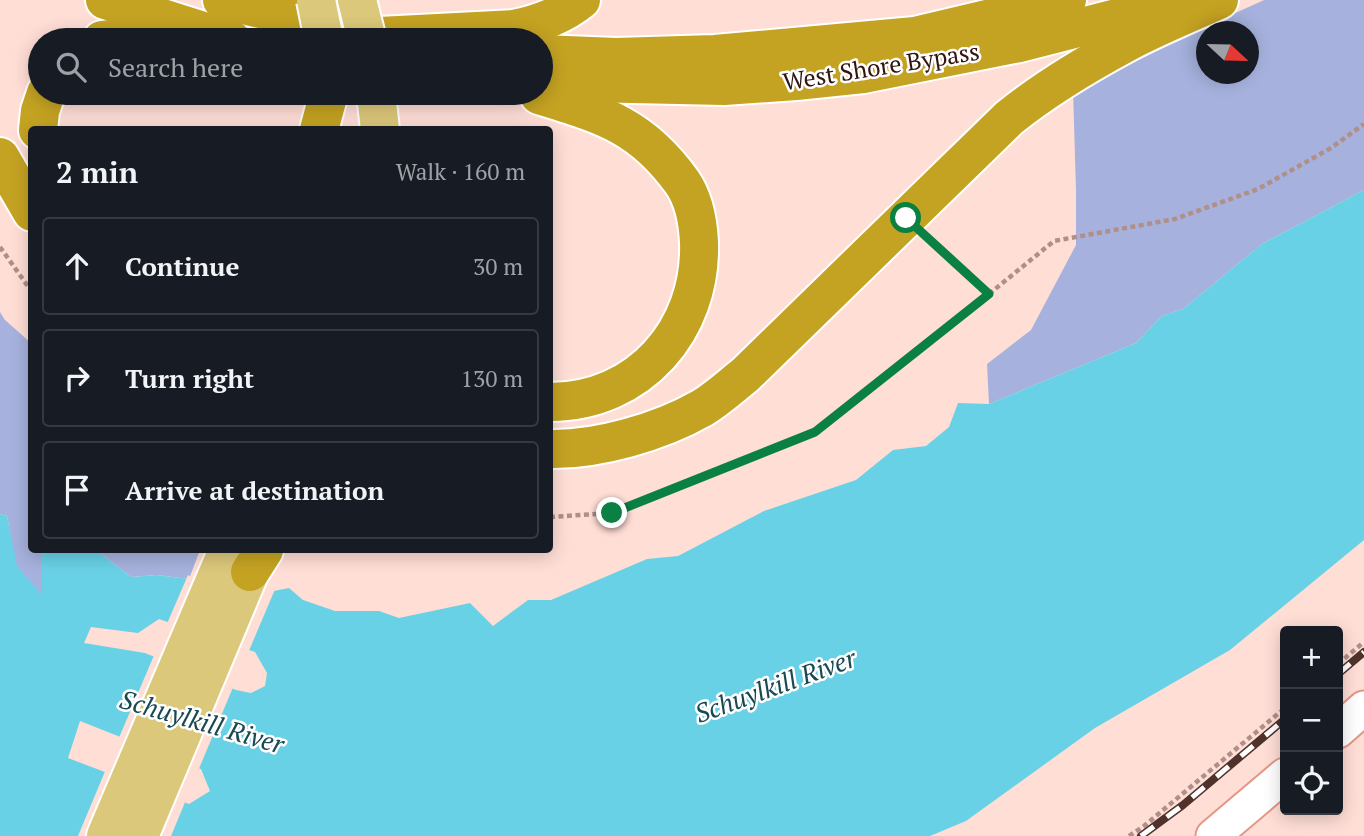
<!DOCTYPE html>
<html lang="en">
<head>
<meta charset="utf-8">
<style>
  :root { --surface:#171b24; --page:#20242c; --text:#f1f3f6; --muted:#9ea1a6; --line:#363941 }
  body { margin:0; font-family:"PT Serif",serif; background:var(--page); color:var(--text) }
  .controls { position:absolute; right:21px; bottom:21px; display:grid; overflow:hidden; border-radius:7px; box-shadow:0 4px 18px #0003 }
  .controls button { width:63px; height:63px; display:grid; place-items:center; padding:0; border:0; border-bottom:2px solid var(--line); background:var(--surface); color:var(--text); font:35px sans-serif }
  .compass { position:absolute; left:1196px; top:21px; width:63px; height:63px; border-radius:50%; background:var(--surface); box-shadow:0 4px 18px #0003; rotate:112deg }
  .stop { position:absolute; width:21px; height:21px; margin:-16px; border:5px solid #0b8043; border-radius:50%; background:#fff }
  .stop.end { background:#0b8043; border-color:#fff; box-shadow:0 2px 7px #0008 }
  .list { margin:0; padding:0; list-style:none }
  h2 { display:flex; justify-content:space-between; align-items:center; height:91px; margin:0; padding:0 28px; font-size:30px }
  h2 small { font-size:23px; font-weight:400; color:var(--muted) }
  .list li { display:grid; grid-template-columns:46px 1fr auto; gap:21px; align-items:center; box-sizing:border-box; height:98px; margin:0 14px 14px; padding:0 14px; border:2px solid var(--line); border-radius:7px }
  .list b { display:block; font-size:26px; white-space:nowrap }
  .list em { font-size:23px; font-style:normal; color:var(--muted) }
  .icon { flex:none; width:38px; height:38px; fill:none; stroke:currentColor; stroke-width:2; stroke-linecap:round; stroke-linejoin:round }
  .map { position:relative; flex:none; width:1364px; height:836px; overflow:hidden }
  .search { position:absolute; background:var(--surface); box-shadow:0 4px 18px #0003; left:28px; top:28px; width:525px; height:77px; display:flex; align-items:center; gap:18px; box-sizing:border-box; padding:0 24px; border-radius:38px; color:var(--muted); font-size:26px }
  .panel { position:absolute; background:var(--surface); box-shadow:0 4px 18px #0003; left:28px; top:126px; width:525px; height:427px; border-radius:7px }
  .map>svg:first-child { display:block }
  .green { fill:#a6b2dd; fill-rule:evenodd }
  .water { fill:#69d1e6; fill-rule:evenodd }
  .pier { fill:#ffded6 }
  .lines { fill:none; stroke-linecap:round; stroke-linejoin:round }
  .tertiary-casing { stroke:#e49787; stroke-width:37 }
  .primary-casing { stroke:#fff; stroke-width:42 }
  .motorway-casing { stroke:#fff; stroke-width:42 }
  .path { stroke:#af8f88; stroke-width:4.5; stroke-dasharray:5 3.5; stroke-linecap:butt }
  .tertiary { stroke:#fff; stroke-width:33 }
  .primary { stroke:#dcc87a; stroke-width:38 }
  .motorway { stroke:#c5a322; stroke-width:38 }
  .rail-casing { stroke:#4f322c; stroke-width:8 }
  .rail { stroke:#fff; stroke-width:5; stroke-dasharray:16; stroke-linecap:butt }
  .primary-bridge-casing { stroke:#fff; stroke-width:42; stroke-linecap:butt }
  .primary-bridge { stroke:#dcc87a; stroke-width:38 }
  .route { stroke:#0b8043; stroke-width:9 }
  .labels { text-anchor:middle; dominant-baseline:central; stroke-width:5; stroke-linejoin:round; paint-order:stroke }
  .street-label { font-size:24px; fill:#321510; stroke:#fff }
  .water-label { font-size:26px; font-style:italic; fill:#1a4952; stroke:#fff }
</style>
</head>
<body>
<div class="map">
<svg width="1364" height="836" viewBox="0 0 1364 836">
  <rect width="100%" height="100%" fill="#ffded6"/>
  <g class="green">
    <path d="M1264 0H1364V190L1262 244 1183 309 1162 316 1136 343 989 404 987 364 1031 330 1076 245V191L1073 89 1123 64ZM1206 32H1248V74H1206Z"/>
    <path d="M0 312 5 320 31 343 32 550H49L42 554V596L16 566 7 516 0 514Z"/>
    <path d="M96 550H200L189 579 157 575 131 577Z"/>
  </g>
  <path class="water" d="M1364 190V540L1230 650 1095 728 966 821 930 836H0V514L7 516 17 566 42 595V554L49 550H96L131 577 157 575 189 579 221 601 289 588 303 600 335 611H379L399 618 470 603 493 626 528 600H551L647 559 678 556 764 511 856 480 893 450 926 446 949 427 958 403 989 404 1136 343 1162 316 1183 309 1262 244ZM159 619 255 652 267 673 265 686 251 693 236 690 145 653 84 643 91 627 138 633ZM80 721 201 769 210 791 189 804 68 758Z"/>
  <g class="pier">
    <path d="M188 575 221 597 276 587 248 653 166 626Z"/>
    <path d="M155 653 234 685 198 771 118 740Z"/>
    <path d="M106 769 186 800 171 836H78Z"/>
  </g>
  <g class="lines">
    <g class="tertiary-casing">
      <g id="tertiary">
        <path d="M1338 731 1364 708"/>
        <path d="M1213 836 1285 775"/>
      </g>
    </g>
    <g class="primary-casing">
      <g id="primary">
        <path d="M376 93 380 130"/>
        <path d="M106 836 228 550"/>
        <path d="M139 836 259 550"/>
      </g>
    </g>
    <g class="motorway-casing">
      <g id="motorway">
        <path d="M105 0 232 40"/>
        <path d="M222 0 366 34 397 39"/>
        <path d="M379 36 514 29C539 24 561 16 581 0"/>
        <path d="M102 40 132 36 175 40"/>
        <path d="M541 54 616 57 715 54 915 36 1067 0"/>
        <path d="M541 82 724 86 796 81 863 74 1019 43 1144 11 1163 4"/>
        <path d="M539 95C603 115 641 125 682 182 694 199 698 222 699 242 702 330 639 402 550 402"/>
        <path d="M38 130 40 111 46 93"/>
        <path d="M319 130 329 93"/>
        <path d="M0 157 32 212"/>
        <path d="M550 449C597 450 660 432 702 408 717 399 731 386 745 375L1009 118C1045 89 1085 65 1126 43 1156 27 1188 14 1219 0"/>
        <path d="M250 572 264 550"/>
      </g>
    </g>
    <g class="path">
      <path d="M0 247 32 292"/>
      <path d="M989 294 1054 241 1175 219 1258 189 1331 148 1364 124"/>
      <path d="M550 517 612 513 815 432 989 294 928 238"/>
      <path d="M1338 664 1364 642"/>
      <path d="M1129 836 1144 826 1285 708"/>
    </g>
    <use href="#tertiary" class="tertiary"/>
    <use href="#primary" class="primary"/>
    <use href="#motorway" class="motorway"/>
    <g class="rail-casing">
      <g id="rail">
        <path d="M1338 674 1364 652"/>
        <path d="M1141 836 1183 805 1285 719"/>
      </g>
    </g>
    <use href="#rail" class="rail"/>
    <g class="primary-bridge-casing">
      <g id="primary-bridge">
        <path d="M316 0 324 40"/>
        <path d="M357 0 367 40"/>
      </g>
    </g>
    <use href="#primary-bridge" class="primary-bridge"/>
  </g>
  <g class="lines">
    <path class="route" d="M612 513 815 432 989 294 906 218"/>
  </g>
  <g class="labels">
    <g class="street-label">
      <text transform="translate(881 66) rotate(-9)">West Shore Bypass</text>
    </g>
    <g class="water-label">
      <text transform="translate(775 685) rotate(-20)">Schuylkill River</text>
      <text transform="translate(202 721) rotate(16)">Schuylkill River</text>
    </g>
  </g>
</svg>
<div class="controls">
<button>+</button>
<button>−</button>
<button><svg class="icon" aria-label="locate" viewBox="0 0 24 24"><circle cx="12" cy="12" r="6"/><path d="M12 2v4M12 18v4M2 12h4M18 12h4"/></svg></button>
</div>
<svg class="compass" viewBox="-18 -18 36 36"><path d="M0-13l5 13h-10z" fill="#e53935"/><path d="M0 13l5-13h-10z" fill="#9ea1a6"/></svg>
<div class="stop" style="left:906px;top:218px"></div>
<div class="stop end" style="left:612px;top:513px"></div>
<div class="search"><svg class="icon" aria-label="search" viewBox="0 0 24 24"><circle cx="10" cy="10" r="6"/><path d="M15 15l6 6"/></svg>Search here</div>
<section class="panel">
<h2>2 min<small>Walk · 160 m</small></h2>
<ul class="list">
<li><svg class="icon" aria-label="ahead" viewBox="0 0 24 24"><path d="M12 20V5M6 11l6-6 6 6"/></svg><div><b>Continue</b></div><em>30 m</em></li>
<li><svg class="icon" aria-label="right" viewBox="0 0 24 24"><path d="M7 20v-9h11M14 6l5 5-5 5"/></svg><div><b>Turn right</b></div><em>130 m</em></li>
<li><svg class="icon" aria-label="arrive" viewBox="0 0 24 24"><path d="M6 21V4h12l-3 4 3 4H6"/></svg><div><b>Arrive at destination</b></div></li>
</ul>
</section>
</div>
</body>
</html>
